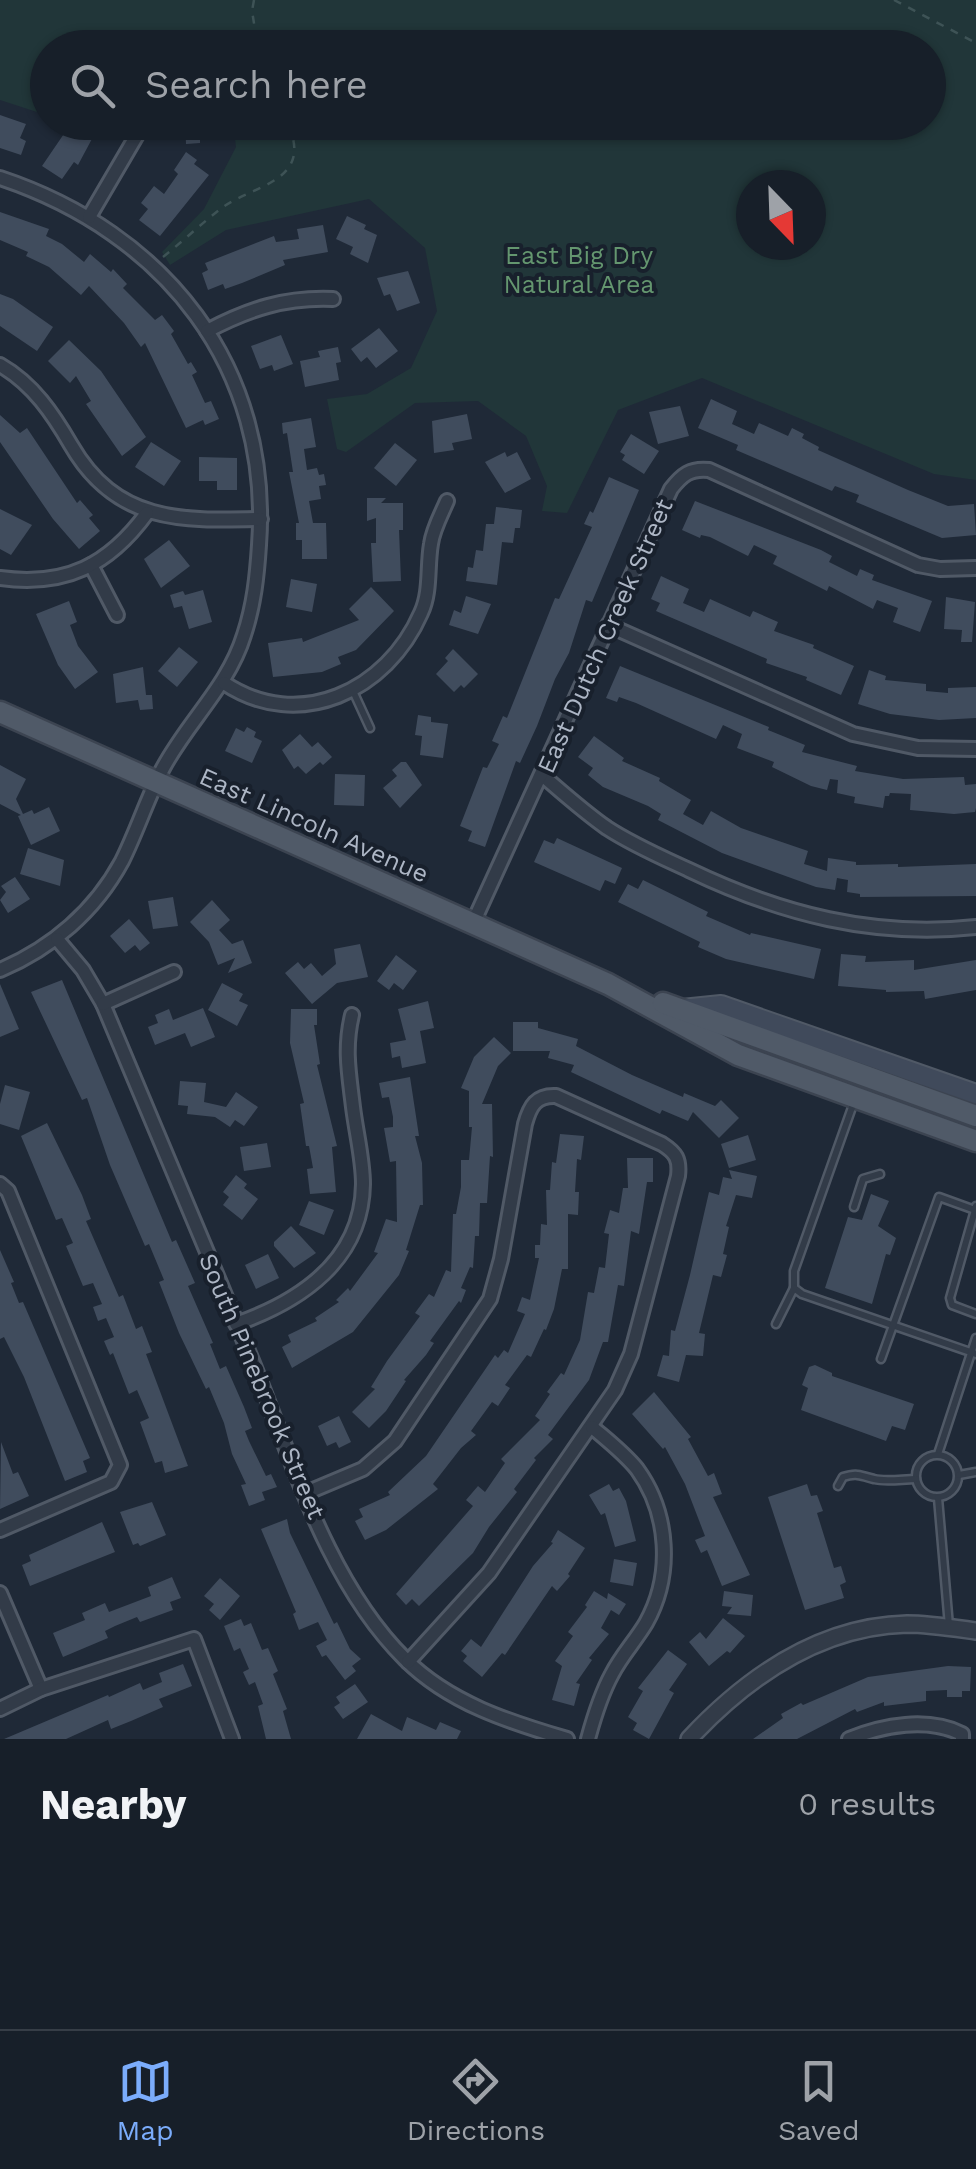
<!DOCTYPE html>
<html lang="en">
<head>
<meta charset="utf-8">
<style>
  :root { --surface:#171f29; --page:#202731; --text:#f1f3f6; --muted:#9ea2a8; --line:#363d46; --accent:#7bacfb }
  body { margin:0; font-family:"Work Sans",sans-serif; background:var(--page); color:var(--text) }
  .compass { position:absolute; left:736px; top:170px; width:90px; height:90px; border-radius:50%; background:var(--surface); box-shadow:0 2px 8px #0004; rotate:157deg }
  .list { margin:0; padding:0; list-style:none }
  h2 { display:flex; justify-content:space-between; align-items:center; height:130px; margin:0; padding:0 40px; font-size:42px }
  h2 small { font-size:32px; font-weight:400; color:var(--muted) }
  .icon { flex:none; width:55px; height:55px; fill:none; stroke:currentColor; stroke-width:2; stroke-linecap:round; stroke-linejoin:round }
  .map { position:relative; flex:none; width:976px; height:1739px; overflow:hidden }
  .search { position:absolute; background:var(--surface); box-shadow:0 2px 8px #0004; left:30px; right:30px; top:30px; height:110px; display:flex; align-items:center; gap:25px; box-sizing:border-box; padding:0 35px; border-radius:55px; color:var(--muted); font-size:38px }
  .sheet { height:290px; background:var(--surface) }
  nav { display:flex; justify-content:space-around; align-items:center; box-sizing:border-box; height:140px; border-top:2px solid var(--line); background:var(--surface); font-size:28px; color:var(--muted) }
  nav a { display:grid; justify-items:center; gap:5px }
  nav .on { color:var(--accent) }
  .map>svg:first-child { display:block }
  .green { fill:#213639; fill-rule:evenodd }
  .building { fill:#404c5d }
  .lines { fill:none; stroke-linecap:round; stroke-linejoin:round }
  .service-casing { stroke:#505966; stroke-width:11 }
  .minor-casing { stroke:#505966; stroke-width:18 }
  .tertiary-casing { stroke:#505966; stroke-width:20 }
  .secondary-casing { stroke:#505966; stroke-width:22 }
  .primary-casing { stroke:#3c4451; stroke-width:25 }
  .path { stroke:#3e5356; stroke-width:2.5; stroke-dasharray:8 8; stroke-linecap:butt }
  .service { stroke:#323b48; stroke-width:6 }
  .minor { stroke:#323b48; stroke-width:12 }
  .tertiary { stroke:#323b48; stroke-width:15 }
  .secondary { stroke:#404a5b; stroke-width:18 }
  .primary { stroke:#505a68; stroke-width:20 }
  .labels { text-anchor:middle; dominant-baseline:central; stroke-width:8; stroke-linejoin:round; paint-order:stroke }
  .park-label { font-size:25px; fill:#64966f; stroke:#18202c }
  .street-label { font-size:25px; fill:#adb6c5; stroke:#18202c }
</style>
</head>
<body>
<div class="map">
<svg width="976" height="1739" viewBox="0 0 976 1739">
  <rect width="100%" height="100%" fill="#1f2937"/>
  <path class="green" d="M0 0H976V480L934 474 702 378 618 410 567 513 542 511 547 486 526 436 478 401 415 403 346 452 337 449 327 399 367 394 411 368 437 311 425 248 369 199 226 230 170 265 162 252 204 209 236 147 233 123 928 122V48H191C155 31 123 36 85 42L82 47 48 48 47 106 43 114 0 100ZM751 185H811V245H751Z"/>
  <g class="building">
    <path d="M0 115 26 124 20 138 26 141 21 155 0 148Z"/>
    <path d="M72 122H101L78 165 74 162 62 179 42 166Z"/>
    <path d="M193 122H220L221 138 200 139V143L186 144 185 124Z"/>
    <path d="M186 152 197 160 194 164 209 175 160 236 139 220 148 209 141 203 154 186 164 194 178 174 174 170Z"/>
    <path d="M0 212 49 229 46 236 62 244 84 262 90 254 111 272 113 269 127 284 123 288 155 320 162 315 174 331 171 334 188 364 191 362 197 372 192 375 205 403 211 401 219 419 205 425 203 420 186 428 145 343 141 347 124 323 89 286 81 295 49 267 26 256 28 252 0 240Z"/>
    <path d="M347 216 366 225 364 229 377 235 368 263 350 254 353 247 336 239Z"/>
    <path d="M323 225 328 252 283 260 285 265 242 283 225 289 223 284 208 290 202 273 208 270 205 263 274 236 276 242 299 239 297 229Z"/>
    <path d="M408 271 420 303 397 311 390 294 384 296 377 278Z"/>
    <path d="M0 294 13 299 53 327 37 351 0 326Z"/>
    <path d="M379 328 398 351 376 368 367 357 361 362 351 349Z"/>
    <path d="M281 335 293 364 274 371 272 365 260 369 251 346Z"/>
    <path d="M69 340 101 371 146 437 122 456 86 404 91 401 76 376 70 383 48 361Z"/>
    <path d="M338 347 341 362 336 363 339 380 305 387 300 361 320 357 318 351Z"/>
    <path d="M711 399 737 411 732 424 754 434 759 423 788 436 792 428 804 434 802 438 819 447 818 450 908 490 948 506 974 504 976 535 942 538 856 502 859 495 835 486 832 491 736 450 738 445 698 428Z"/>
    <path d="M680 406 689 436 658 444 649 412Z"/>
    <path d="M467 414 472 439 452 443 454 450 434 453 432 421Z"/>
    <path d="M0 415 20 433 27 428 77 503 80 500 93 515 89 518 100 531 79 549 53 519 0 442Z"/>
    <path d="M311 418 316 447 304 449 307 470 317 468 319 475 324 474 326 485 319 486 321 499 309 501 313 523H326L327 559H302V540H296V523H299L289 472H293L287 433 283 434 282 423Z"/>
    <path d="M631 434 659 451 644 474 622 460 625 455 620 452Z"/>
    <path d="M151 442 181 461 164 486 135 467Z"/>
    <path d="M395 443 417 460 396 486 374 468Z"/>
    <path d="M505 452 507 457 517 452 531 479 505 493 485 462Z"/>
    <path d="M199 457 237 458V490H217V481H199Z"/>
    <path d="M609 477 639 490 592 602 586 600 569 653 555 679 537 726 520 763 516 761 485 847 468 841 472 831 460 826 483 767 487 768 499 744 492 741 503 716 507 718 555 598 559 599 592 527 584 524 590 511 593 513Z"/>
    <path d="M367 498H386L381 503H403V530H399L401 581 373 582 371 543H376V518L367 521Z"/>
    <path d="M695 501 821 550 832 556 829 562 857 576 860 569 874 575 872 580 932 601 920 632 893 622 898 608 877 600 873 609 829 586 827 591 773 564 777 556 754 545 748 556 710 537 701 535 700 538 682 530Z"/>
    <path d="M496 507 522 510 520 528H515L513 543 502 542 497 585 466 581 468 567 473 568 476 550 483 551 486 524H494Z"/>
    <path d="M0 509 32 525 11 555 0 549Z"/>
    <path d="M169 540 190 566 161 588 144 559Z"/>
    <path d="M661 576 689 589 683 603 704 612 710 599 750 617 753 611 778 622 774 631 814 645 813 648 854 666 841 695 806 680 807 677 766 663 767 659 656 611 660 603 651 599Z"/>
    <path d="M291 579 317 584 312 612 286 607Z"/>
    <path d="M371 587 394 611 356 650 338 657 341 664 322 672 273 677 268 643 302 638 303 642 359 620 349 609Z"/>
    <path d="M203 590 212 622 189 629 182 606 174 608 170 595 183 591 185 595Z"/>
    <path d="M466 596 491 604 478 634 449 625 454 610 461 613Z"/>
    <path d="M946 597 975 602 972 642H961L962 630 944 629Z"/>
    <path d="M69 601 77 622 70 625 78 646 98 672 75 689 58 665 36 614Z"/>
    <path d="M179 647 198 662 177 687 158 671Z"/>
    <path d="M453 649 478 674 464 688 461 685 454 692 436 674 448 661 445 658Z"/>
    <path d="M620 666 769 727 768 730 805 745 802 752 857 766 855 771 903 779 964 777 965 785 976 784V808L975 812 954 814 910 810 911 794 890 793 889 796H885L883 808 854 803 855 797 837 793 838 780 830 779 827 790 811 786 772 767 774 762 737 748 742 734 723 725 716 739 636 703 619 697 617 702 606 698Z"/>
    <path d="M143 667 146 695H152L153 709 140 710 138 700 116 703 113 674Z"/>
    <path d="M869 670 886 676 885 680 926 684V691L948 693V688L976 687V718L939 720 890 714 858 704Z"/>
    <path d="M418 715 431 717V722L448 724 443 758 420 755 422 736 415 735Z"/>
    <path d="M247 727 256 732 254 737 262 741 252 763 225 751 236 728 244 732Z"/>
    <path d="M300 734 312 747 318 742 332 757 323 765 320 762 306 774 298 766 294 769 282 750Z"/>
    <path d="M594 736 624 758 622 761 660 778 659 781 691 800 683 814 703 825 711 811 741 828 808 851 804 864 827 871 828 858 856 862V865L898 864V867L976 864V896L860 897V894L847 892 848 880 837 878 835 890 816 887 722 853 658 820 661 814 648 806 603 787 588 775 593 768 578 757Z"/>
    <path d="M401 762H406L422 785 400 808 383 788 397 776 392 770Z"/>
    <path d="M0 765 26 779 16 799 23 814 32 810 34 814 49 807 60 831 31 845 18 816 21 815 0 804Z"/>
    <path d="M335 774 365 775 364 806 334 805Z"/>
    <path d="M557 838 622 868 615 884 605 880 600 891 534 862 544 840 554 844Z"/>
    <path d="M28 848 64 860 60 886 20 874Z"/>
    <path d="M15 877 30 899 8 913 0 900 6 892 1 886Z"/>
    <path d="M643 880 708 912 706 916 750 935 751 933 821 949 814 979 726 959 698 947 700 942 618 902 628 884 638 889Z"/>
    <path d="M173 897 178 926 153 929 148 901Z"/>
    <path d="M212 900 230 920 219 930 232 944 243 940 252 963 228 973 235 958 218 965 209 942 190 922Z"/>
    <path d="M129 919 150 943 140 951 135 945 125 953 110 936Z"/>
    <path d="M360 944 368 977 337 983 312 1004 285 973 298 962 304 969 311 963 322 976 336 964 334 949Z"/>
    <path d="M841 954 866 956 865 962 914 960V970L976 960V990L925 999 924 991 886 992V990L838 986Z"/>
    <path d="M396 955 417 971 403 990 394 983 389 990 377 981Z"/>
    <path d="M62 980 172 1242 176 1240 195 1283 188 1286 213 1343 210 1344 220 1369 226 1366 244 1407 252 1428 245 1431 249 1441 266 1476 271 1474 277 1487 262 1492 265 1500 249 1506 241 1485 246 1484 232 1454 224 1423 209 1387 206 1389 179 1333 159 1282 164 1280 149 1244 145 1246 110 1165 87 1098 82 1100 31 992Z"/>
    <path d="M222 983 243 994 239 1001 248 1005 237 1026 208 1010Z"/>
    <path d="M0 984 19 1029 0 1037Z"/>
    <path d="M428 1001 434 1028 420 1031 426 1063 402 1068 400 1056 392 1058 390 1043 406 1040 398 1009Z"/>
    <path d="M203 1008 215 1037 191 1047 185 1033 155 1045 148 1027 158 1023 155 1015 169 1009 173 1020Z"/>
    <path d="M291 1009H317V1025H314L320 1064 317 1065 337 1146 332 1147 336 1192 310 1194 307 1169 313 1168 309 1146H306L300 1104 304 1103 290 1043Z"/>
    <path d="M513 1022H538V1028L578 1039 576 1046 632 1075 683 1097 684 1093 715 1106 721 1100 739 1118 719 1138 693 1112 688 1121 662 1110 660 1114 571 1072 574 1065 548 1058 550 1051H513Z"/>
    <path d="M494 1037 511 1053 498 1066 482 1104H492L493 1157 490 1156 487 1203H480L479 1236H475L473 1268 470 1267 461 1288 466 1290 461 1303 459 1301 430 1341 434 1343 426 1355 404 1380 406 1381 386 1411 369 1428 352 1412 375 1389 371 1387 387 1361 420 1316 415 1313 429 1294 434 1297 446 1270 451 1272 453 1214H456L461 1187V1160H469L472 1127H469V1091L461 1088 474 1057Z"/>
    <path d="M410 1077 419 1136H415L422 1163 423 1205H420L406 1250 409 1251 399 1275 353 1332 292 1368 282 1347 291 1342 288 1335 317 1321 315 1318 339 1302 336 1300 348 1288 350 1291 378 1253 374 1252 386 1219 397 1222 396 1161 390 1162 384 1128 393 1127V1117L389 1097 382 1098 379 1083Z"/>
    <path d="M180 1081 206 1083 204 1102 226 1107 236 1092 258 1107 244 1126 235 1120 230 1127 215 1117 187 1114 188 1106 178 1105Z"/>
    <path d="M5 1085 30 1092 19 1130 0 1124V1104Z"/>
    <path d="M47 1123 82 1195 91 1219 86 1221 119 1297 123 1295 136 1329 142 1326 152 1352 146 1354 188 1466 165 1473 162 1461 155 1463 140 1422 149 1418 137 1390 129 1394 113 1353 110 1355 104 1341 114 1337 106 1318 98 1321 93 1307 102 1304 93 1283 83 1286 66 1246 73 1243 62 1218 56 1220 21 1136Z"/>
    <path d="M560 1134 584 1136 581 1160 577 1159 575 1192H579L578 1215 568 1214V1269H562L554 1309 546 1330 544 1329 531 1357 527 1355 505 1385 510 1388 498 1406 492 1402 471 1431 476 1435 461 1448 433 1484 438 1489 386 1530 365 1540 355 1521 363 1517 359 1509 390 1495 388 1492 426 1456 495 1355 498 1358 504 1350 508 1353 525 1314 517 1311 522 1297 530 1300 539 1258H535V1245H540L541 1224 547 1225 546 1190H550L552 1162 556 1163Z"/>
    <path d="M748 1135 756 1160 729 1168 721 1144Z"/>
    <path d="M267 1143 271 1167 244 1171 240 1147Z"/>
    <path d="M627 1158H653V1182H647L639 1234 631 1231 624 1286 618 1285 608 1342H603L589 1380 548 1435 553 1439 534 1458 536 1460 514 1489 517 1492 489 1527 473 1553 419 1606 412 1599 406 1605 396 1594 473 1506 466 1500 478 1486 485 1492 505 1463 501 1459 540 1420 535 1416 550 1394 547 1392 561 1373 564 1375 580 1340 588 1292 594 1293 599 1267 605 1268 609 1234 604 1233 610 1210 619 1213 623 1188H628Z"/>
    <path d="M729 1170 757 1176 752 1198 736 1195 726 1226 729 1227 723 1254 727 1255 721 1277 713 1275 699 1333 705 1334 703 1356 686 1355 679 1382 657 1376 663 1355 669 1356 671 1330 675 1331 690 1275 709 1192 719 1195 723 1177 732 1179Z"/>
    <path d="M236 1175 247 1184 244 1188 258 1199 242 1220 223 1205 229 1197 223 1192Z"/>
    <path d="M871 1194 889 1201 878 1226 896 1238 890 1255 886 1254 872 1304 825 1288 848 1217 862 1220Z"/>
    <path d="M309 1201 334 1210 324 1235 299 1225Z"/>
    <path d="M291 1226 316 1253 294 1268 274 1246V1242Z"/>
    <path d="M0 1250 14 1282 11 1283 19 1303 23 1302 90 1458 83 1461 87 1472 65 1481 24 1377 4 1337 0 1339Z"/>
    <path d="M268 1254 279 1278 256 1289 245 1265Z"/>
    <path d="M815 1365 832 1373V1376L914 1404 905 1430 892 1426 886 1441 801 1410 808 1388 802 1385 809 1367Z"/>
    <path d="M654 1392 691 1437 688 1439 708 1476 714 1473 722 1494 713 1497 750 1575 722 1586 707 1550 701 1553 695 1540 705 1536 685 1484 665 1447 663 1449 632 1414Z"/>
    <path d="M339 1416 351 1442 339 1448 336 1442 327 1446 318 1426Z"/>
    <path d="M1 1442 13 1474 18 1472 29 1496 0 1509Z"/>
    <path d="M609 1484 613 1491 619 1488 626 1501 636 1541 615 1547 605 1513 601 1515 589 1495Z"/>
    <path d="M807 1484 811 1496 817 1495 823 1511 817 1513 834 1568 841 1566 846 1582 840 1585 844 1598 805 1610 768 1497Z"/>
    <path d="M152 1502 166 1535 140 1546 138 1543 133 1545 120 1512Z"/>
    <path d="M287 1519 290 1533 334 1624 337 1622 350 1649 361 1659 352 1666 356 1671 345 1680 326 1655 322 1657 316 1646 327 1640 318 1622 299 1630 293 1614 296 1612 261 1529Z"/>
    <path d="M102 1522 115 1552 30 1586 22 1565 31 1561 29 1555Z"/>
    <path d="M558 1530 585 1548 568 1574 570 1576 557 1591 552 1586 505 1655 502 1653 482 1677 463 1661 467 1656 461 1651 471 1639 481 1647 533 1566 553 1543 551 1542Z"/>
    <path d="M614 1559 637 1563 633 1586 610 1582Z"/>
    <path d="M172 1577 181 1598 170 1602 173 1610 140 1622 137 1617 115 1626 105 1631 108 1638 63 1657 53 1633 85 1620 82 1613 105 1603 109 1612 151 1596 148 1587Z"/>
    <path d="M220 1578 240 1596 220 1620 209 1610 214 1604 204 1596Z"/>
    <path d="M594 1591 607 1599 608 1593 626 1604 619 1615 611 1610 601 1628 609 1634 589 1658 592 1660 576 1683 580 1684 574 1706 552 1700 562 1666 555 1661 573 1636 568 1632 587 1607 585 1605Z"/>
    <path d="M724 1591 753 1595 751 1616 727 1614 732 1607 722 1606Z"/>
    <path d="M723 1618 745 1636 730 1653 727 1651 709 1666 689 1642 700 1632 706 1639Z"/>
    <path d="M241 1619 244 1626 251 1623 262 1650 268 1648 278 1671 273 1674 287 1709 283 1711 291 1739H266L258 1706 263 1704 255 1682 249 1685 243 1672 249 1669 240 1648 234 1651 224 1626Z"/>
    <path d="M668 1650 687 1664 669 1690 674 1693 649 1739 633 1730 637 1723 628 1717 643 1691 638 1688Z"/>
    <path d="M183 1664 192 1686 159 1699 163 1707 131 1721 111 1729 108 1720 66 1739H4L108 1695 109 1697 140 1683 143 1690 162 1682 159 1673Z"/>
    <path d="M948 1666 971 1667 970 1691H962V1697H947V1690L926 1691V1701L884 1706V1702L857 1712 855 1709 797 1739H753L783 1718 781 1714 801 1703 803 1705 868 1677Z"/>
    <path d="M355 1684 368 1702 343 1719 334 1707 340 1703 336 1697Z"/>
    <path d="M371 1714 402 1731 407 1717 436 1730 440 1722 461 1731 457 1739H357Z"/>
  </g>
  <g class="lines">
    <g class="service-casing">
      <g id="service">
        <path d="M353 691 370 728"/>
        <path d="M855 1099 794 1271V1288L802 1294 976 1354"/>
        <path d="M854 1207 863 1179 880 1174"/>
        <path d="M975 1210 950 1298 952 1305 976 1314"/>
        <path d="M776 1324 794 1288"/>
        <path d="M881 1359 939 1197 975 1210 976 1206"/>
        <path d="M938 1454 976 1338"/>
        <circle cx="937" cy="1476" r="21"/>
        <path d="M959 1475 976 1472"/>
        <path d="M838 1486 843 1477C858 1472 860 1476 874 1479 886 1482 903 1479 916 1479"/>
        <path d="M938 1498 949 1626"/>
      </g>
    </g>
    <g class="minor-casing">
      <g id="minor">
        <path d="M0 178C165 233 272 367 259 545 257 576 254 605 244 635 228 687 187 722 162 770 147 799 137 831 122 861 95 911 52 948 0 970"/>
        <path d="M89 217 137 135"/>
        <path d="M207 331C249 309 285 297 333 299"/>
        <path d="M0 365C33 384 53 414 71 445 116 523 181 521 261 519"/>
        <path d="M91 565 117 615"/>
        <path d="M0 578C66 587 109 565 147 513"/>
        <path d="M608 625 853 734 918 748 976 749"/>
        <path d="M224 683C299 733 387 691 421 613 431 592 427 567 431 544 433 529 441 515 447 501"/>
        <path d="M542 775C563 793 584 812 607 828 633 845 661 857 689 870 781 914 873 938 976 927"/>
        <path d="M473 923 671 489C682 475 690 468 709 470L918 565 940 569 976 568"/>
        <path d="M57 939 83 970 103 1004C153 1124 204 1243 253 1363 293 1462 328 1583 405 1659 449 1703 509 1722 567 1739"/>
        <path d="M103 1004 174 972"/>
        <path d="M0 1184 8 1191 120 1465 111 1482 0 1530"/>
        <path d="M236 1324C301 1301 362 1260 363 1184 363 1159 356 1132 353 1107 349 1073 344 1049 352 1015"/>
        <path d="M306 1493 363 1469 395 1441 490 1299 501 1259 525 1124C530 1106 536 1095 556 1096L662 1144C676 1153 680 1159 678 1176L631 1354 615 1390 489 1573 408 1662"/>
        <path d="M0 1593 41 1689"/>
        <path d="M0 1709 41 1689 194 1639 232 1739"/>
        <path d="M588 1739C594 1717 601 1694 612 1674 621 1656 636 1640 646 1623 673 1575 669 1513 637 1469 624 1453 607 1440 592 1427"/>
        <path d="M849 1739C883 1725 928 1717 962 1734V1739"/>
      </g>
    </g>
    <g class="tertiary-casing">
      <path id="tertiary" d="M689 1739C746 1678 820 1626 907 1624 929 1624 954 1628 976 1631"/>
    </g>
    <g class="secondary-casing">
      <path id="secondary" d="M682 1009 721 1005 976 1094"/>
    </g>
    <g class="primary-casing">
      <g id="primary">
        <path d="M0 712 608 984 738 1055 976 1141"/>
        <path d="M663 1003 976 1116"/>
      </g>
    </g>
    <g class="path">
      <path d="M254 0 252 11 258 48"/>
      <path d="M894 0 976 43"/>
      <path d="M163 257C183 241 202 223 223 207 256 184 315 181 287 122"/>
    </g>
    <use href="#service" class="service"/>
    <use href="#minor" class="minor"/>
    <use href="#tertiary" class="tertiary"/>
    <use href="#secondary" class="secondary"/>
    <use href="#primary" class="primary"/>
  </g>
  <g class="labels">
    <g class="park-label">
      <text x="579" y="255">East Big Dry<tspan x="579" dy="29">Natural Area</tspan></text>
    </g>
    <g class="street-label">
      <text transform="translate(605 636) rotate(-66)">East Dutch Creek Street</text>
      <text transform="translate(314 825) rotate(24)">East Lincoln Avenue</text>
      <text transform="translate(262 1386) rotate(67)">South Pinebrook Street</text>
    </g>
  </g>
</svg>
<svg class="compass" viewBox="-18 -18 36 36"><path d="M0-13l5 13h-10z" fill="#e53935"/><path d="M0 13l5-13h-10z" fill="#9ea2a8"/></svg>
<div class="search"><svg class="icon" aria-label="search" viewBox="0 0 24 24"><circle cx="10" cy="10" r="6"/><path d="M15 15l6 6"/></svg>Search here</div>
</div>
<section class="sheet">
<h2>Nearby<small>0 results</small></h2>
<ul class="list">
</ul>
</section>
<nav>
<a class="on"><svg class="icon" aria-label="map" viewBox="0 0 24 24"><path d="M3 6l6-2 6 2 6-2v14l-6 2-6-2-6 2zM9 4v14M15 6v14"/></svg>Map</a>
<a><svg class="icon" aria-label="directions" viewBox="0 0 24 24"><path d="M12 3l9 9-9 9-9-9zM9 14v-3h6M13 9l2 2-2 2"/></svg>Directions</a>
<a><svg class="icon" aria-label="saved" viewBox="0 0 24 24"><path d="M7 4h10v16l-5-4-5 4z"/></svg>Saved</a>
</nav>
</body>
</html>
